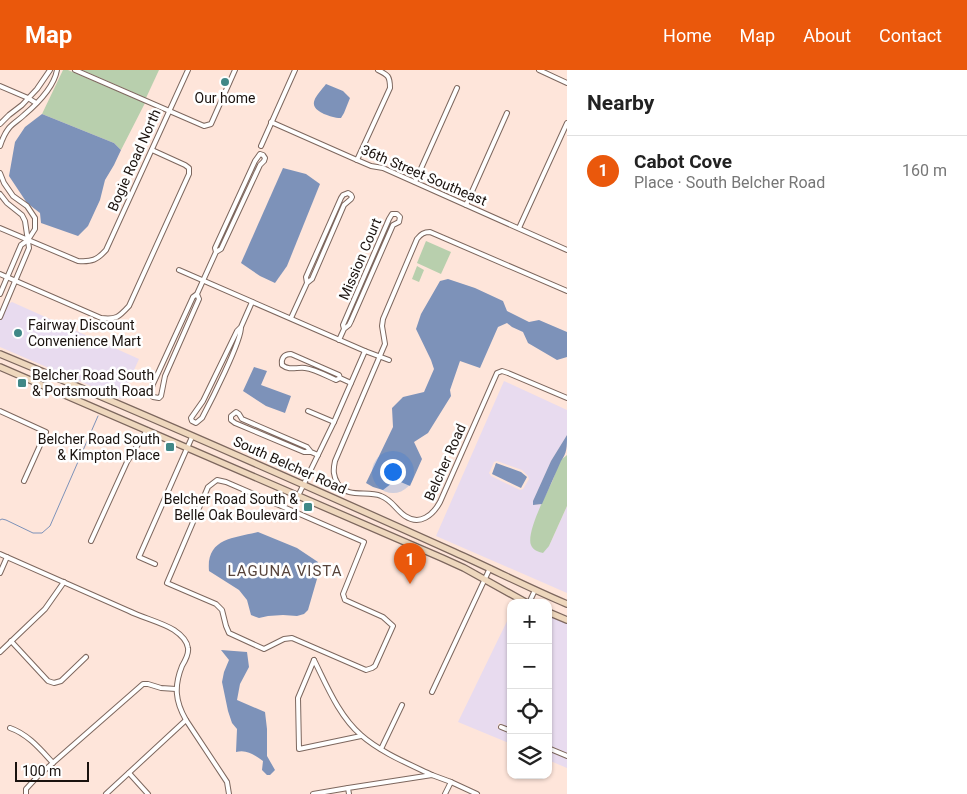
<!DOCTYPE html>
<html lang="en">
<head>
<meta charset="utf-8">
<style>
  :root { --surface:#fff; --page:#f6f6f6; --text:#222; --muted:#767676; --line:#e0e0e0; --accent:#ea580c }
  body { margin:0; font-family:Roboto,sans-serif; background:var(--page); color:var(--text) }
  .controls { position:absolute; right:15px; bottom:15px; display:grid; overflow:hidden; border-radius:10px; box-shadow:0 1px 4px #0004 }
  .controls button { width:45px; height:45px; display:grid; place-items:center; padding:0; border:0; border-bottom:1px solid var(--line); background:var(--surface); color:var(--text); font:25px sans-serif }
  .scale { position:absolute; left:15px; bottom:12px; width:74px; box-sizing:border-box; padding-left:5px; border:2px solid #1a120e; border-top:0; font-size:14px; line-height:18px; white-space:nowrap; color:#1a120e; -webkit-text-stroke:4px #fff; paint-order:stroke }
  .you { position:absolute; left:392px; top:401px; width:18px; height:18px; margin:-12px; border:4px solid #fff; border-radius:50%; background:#1a73e8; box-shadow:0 0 0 8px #1a73e833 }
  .badge { display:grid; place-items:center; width:32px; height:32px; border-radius:50%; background:var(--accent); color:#fff; font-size:16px; font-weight:700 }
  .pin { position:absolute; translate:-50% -41px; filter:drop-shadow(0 1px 2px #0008) }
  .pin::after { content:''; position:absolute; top:26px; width:18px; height:15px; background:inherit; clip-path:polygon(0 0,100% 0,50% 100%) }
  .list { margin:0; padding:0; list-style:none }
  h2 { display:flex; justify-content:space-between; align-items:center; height:65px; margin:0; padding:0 20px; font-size:21px }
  h2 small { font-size:16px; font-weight:400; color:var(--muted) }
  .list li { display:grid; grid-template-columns:32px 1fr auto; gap:15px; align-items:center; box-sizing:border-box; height:70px; padding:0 20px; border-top:1px solid var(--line) }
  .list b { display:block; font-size:19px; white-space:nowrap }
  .list p { margin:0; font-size:16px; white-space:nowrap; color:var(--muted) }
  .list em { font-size:16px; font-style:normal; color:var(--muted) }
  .icon { flex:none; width:28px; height:28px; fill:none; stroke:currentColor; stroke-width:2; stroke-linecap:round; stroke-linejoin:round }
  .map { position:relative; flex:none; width:567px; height:724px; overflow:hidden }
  header { display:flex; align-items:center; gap:30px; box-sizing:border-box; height:70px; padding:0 25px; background:var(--accent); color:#fff }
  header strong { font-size:24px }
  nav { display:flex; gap:28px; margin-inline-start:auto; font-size:18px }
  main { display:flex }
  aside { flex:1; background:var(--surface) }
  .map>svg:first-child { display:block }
  .commercial { fill:#e8dbef; fill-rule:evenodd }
  .green { fill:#b8cfad }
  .water { fill:#7d92b9 }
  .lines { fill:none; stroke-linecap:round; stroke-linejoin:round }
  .stream { stroke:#7d92b9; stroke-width:1 }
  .minor-casing { stroke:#7d675e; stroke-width:6 }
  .secondary-casing { stroke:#7d675e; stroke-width:8 }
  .minor { stroke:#fff; stroke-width:4 }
  .secondary { stroke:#eed7bd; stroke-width:5.5 }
  .poi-dot { fill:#408887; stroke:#fff; stroke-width:2 }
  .labels { text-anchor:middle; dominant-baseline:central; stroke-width:5; stroke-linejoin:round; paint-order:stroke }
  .poi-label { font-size:14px; fill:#1a120e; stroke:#fff; text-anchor:start }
  .street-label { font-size:14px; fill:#1a120e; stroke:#fff }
  .neighbourhood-label { font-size:15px; letter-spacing:1px; fill:#58443b; stroke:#fff }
</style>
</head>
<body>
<header>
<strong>Map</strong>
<nav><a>Home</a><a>Map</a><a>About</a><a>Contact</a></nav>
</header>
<main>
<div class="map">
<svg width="567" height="724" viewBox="0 0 567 724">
  <rect width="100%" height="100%" fill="#fee5da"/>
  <g class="commercial">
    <path d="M12 232 139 289 121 329 0 277V243L3 237Z"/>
    <path d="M504 311 567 340V365L551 391 533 431V433L535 435 542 434 531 464 549 476 567 436V523L436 466ZM497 391 522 400 528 406 529 409 523 419 520 420 491 406 489 403 491 399 494 392Z"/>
    <path d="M511 543V658L499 653 497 658 511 664V674L458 652Z"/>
    <path d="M548 545 567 553V683L548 675Z"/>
    <path d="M548 680 567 688V698L548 690Z"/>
  </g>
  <g class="green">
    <path d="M63 0H68L145 33 121 80 114 73 42 44Z"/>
    <path d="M82 0H159L146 28Z"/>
    <path d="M426 171 451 182 441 204 417 193Z"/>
    <path d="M417 196 424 200 419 212 412 209Z"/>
    <path d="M567 385V436L549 476 543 483C538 482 533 480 531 475 526 463 546 424 552 412 555 405 557 396 561 390 563 388 565 387 567 385Z"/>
  </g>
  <g class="water">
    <path d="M326 14 343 21 350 28 344 43 341 48C334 48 330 46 324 44 305 35 317 26 326 14Z"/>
    <path d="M42 44 114 73 121 80 114 95 105 110 100 130 88 156 78 166 41 153 40 143 27 133 9 106 15 72 25 57Z"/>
    <path d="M283 98 306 104 320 114 287 196 275 213 260 206 241 193Z"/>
    <path d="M448 209 475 218 503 231 507 241 529 252 539 250 567 262V287L557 290 528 273 523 262 512 257 507 253 498 257 480 298 460 291 450 320 451 326 428 363 414 372 422 389 410 416 396 410 383 420 373 417 366 413 393 357 392 338 403 327 424 322 434 299 431 290 416 259 421 244 440 211Z"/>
    <path d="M254 297 267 301 261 315 291 326 285 343 266 336 243 321Z"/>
    <path d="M567 365C567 377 567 383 561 391L542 434 533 435V431L551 391Z"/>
    <path d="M496 393 521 402 527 407 521 418 492 404Z"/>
    <path d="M258 462 297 478 318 492 319 502 308 540 304 544 297 546 283 545 268 546 259 548 251 545 247 530 239 520 209 501C206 468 234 468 258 462Z"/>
    <path d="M221 580 247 582 249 597 240 614 237 630 265 642 267 659V686L275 700 270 705H267L262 700 263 691C254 685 247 679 236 682L237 659 232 653 228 641 222 612 224 602 229 590Z"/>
  </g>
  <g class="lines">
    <path class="stream" d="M0 450 2 449 6 450 33 463H42L50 456 98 346"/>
    <g class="minor-casing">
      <g id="minor">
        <path d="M75 0 204 56 211 54 235 0"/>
        <path d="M539 0 567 13"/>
        <path d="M0 16 28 28 36 33"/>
        <path d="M271 52 357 90 371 96 383 98 567 180"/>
        <path d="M0 54 9 45 22 35 37 19 50 0"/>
        <path d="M0 76C2 70 4 64 9 58 13 53 19 50 24 45 37 34 54 17 57 0"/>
        <path d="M261 76 295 0"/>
        <path d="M357 90 390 18C390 6 388 5 378 0"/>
        <path d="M0 103 4 113 13 126 27 136 35 148V159L28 170 21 175 0 224"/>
        <path d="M415 112 457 18"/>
        <path d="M0 124 7 133 22 145 25 151 29 178 0 247"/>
        <path d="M466 135 507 43"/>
        <path d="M0 158 78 191C92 192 97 190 106 180L188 0"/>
        <path d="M519 158 567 53"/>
        <path d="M179 200 365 281 389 290"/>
        <path d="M0 204 101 248C116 250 119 247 129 236L189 104V98L185 95 152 80"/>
        <path d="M567 221 430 162C424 162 421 164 417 169L383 249 382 256 385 274 335 391C333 400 333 406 338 414 348 429 367 420 381 426 392 430 396 440 405 446 420 456 433 445 440 432L497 303 502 301 508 303 567 328"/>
        <path d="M197 224 199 229 165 306 161 326 159 328 153 327 150 324 153 314 193 227 197 224 216 182 221 179 260 95 264 91 265 88 263 85 260 84 255 91 215 178 216 182"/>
        <path d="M291 248 307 213 312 209 344 135 351 129 352 127 351 125 348 123 343 125 341 128 306 207 307 213"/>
        <path d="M241 257C242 270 210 333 202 348L196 353 192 351 191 348 203 331 237 261 241 257 252 232"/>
        <path d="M339 270 344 259 343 255 389 149 392 144H397L400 147 399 152 393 155 351 251 349 255 344 259"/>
        <path d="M340 308 336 310C327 306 314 299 305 298 296 297 290 301 282 295 281 288 284 284 291 284L339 305 340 308 351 313"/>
        <path d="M0 341 46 362 24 411"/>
        <path d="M308 341 334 352"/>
        <path d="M311 382H304L235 353 231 350V346L236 342 239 344 242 349 307 377 311 382 318 385"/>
        <path d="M217 410 226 412 364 472 343 524 345 530 383 547 393 556 375 596 372 598 366 600 292 568 284 569 264 579 229 563 226 556 222 540 216 534 167 513 208 417Z"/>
        <path d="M298 426 334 352 365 281"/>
        <path d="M91 471 127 392 147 360"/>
        <path d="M0 484C43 503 86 522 129 541 143 548 161 552 174 560 180 564 187 570 188 578 189 584 185 591 182 596 174 616 175 631 186 650L227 712 229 724"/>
        <path d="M155 494 139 487 192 367"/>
        <path d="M0 503 7 487"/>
        <path d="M529 533 535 520"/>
        <path d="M11 571 48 611 54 613 61 611 86 587"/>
        <path d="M0 582 45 539 64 512"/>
        <path d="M314 590C327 616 339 646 361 665 380 682 409 694 432 705"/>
        <path d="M314 590 298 628 299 679 361 666"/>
        <path d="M432 622 490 498"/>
        <path d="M501 657 511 661"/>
        <path d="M10 658C28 664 41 680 53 693"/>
        <path d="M548 678 567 686"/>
        <path d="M381 679 402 635"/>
        <path d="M129 703 148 724"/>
        <path d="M26 724V719L38 706 143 614H148L161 618 176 619"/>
        <path d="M106 724 186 650"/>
        <path d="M313 724 348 718"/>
        <path d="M349 724 348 718 432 705 451 712 477 724"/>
        <path d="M445 724 451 712"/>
      </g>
    </g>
    <g class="secondary-casing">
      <g id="secondary">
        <path d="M0 284C152 347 303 414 454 482 492 499 529 518 567 534"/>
        <path d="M0 297 442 488 464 498 527 533"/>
        <path d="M548 542 567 550"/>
      </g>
    </g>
    <use href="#minor" class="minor"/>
    <use href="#secondary" class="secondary"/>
  </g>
  <g class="poi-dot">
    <circle cx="225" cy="12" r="5"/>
    <circle cx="18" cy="263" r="5"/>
    <rect x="17" y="308" width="10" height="10" rx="2.5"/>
    <rect x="165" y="372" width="10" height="10" rx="2.5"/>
    <rect x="303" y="432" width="10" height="10" rx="2.5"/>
  </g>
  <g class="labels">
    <g class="poi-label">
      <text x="225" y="28" text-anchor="middle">Our home</text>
      <text x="28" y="255">Fairway Discount<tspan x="28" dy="16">Convenience Mart</tspan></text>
      <text x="32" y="305">Belcher Road South<tspan x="32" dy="16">&amp; Portsmouth Road</tspan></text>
      <text x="160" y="369" text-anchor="end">Belcher Road South<tspan x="160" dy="16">&amp; Kimpton Place</tspan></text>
      <text x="298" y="429" text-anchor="end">Belcher Road South &amp;<tspan x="298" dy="16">Belle Oak Boulevard</tspan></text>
    </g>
    <g class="street-label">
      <text transform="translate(134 90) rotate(-66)">Bogie Road North</text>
      <text transform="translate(424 105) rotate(23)">36th Street Southeast</text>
      <text transform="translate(360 189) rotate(-67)">Mission Court</text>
      <text transform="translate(445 392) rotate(-66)">Belcher Road</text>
      <text transform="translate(290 395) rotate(24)">South Belcher Road</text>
    </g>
    <g class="neighbourhood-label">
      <text x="285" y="501">LAGUNA VISTA</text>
    </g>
  </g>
</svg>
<div class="controls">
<button>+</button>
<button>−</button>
<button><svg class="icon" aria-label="locate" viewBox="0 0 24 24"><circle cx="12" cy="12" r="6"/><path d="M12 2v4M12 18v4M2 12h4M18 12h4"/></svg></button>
<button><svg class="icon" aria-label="layers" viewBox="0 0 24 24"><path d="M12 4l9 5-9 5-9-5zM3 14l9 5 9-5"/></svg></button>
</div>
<div class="scale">100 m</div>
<div class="you"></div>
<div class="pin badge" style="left:410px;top:514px">1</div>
</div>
<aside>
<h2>Nearby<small></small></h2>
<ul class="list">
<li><span class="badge">1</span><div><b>Cabot Cove</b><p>Place · South Belcher Road</p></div><em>160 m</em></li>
</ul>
</aside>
</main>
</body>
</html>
